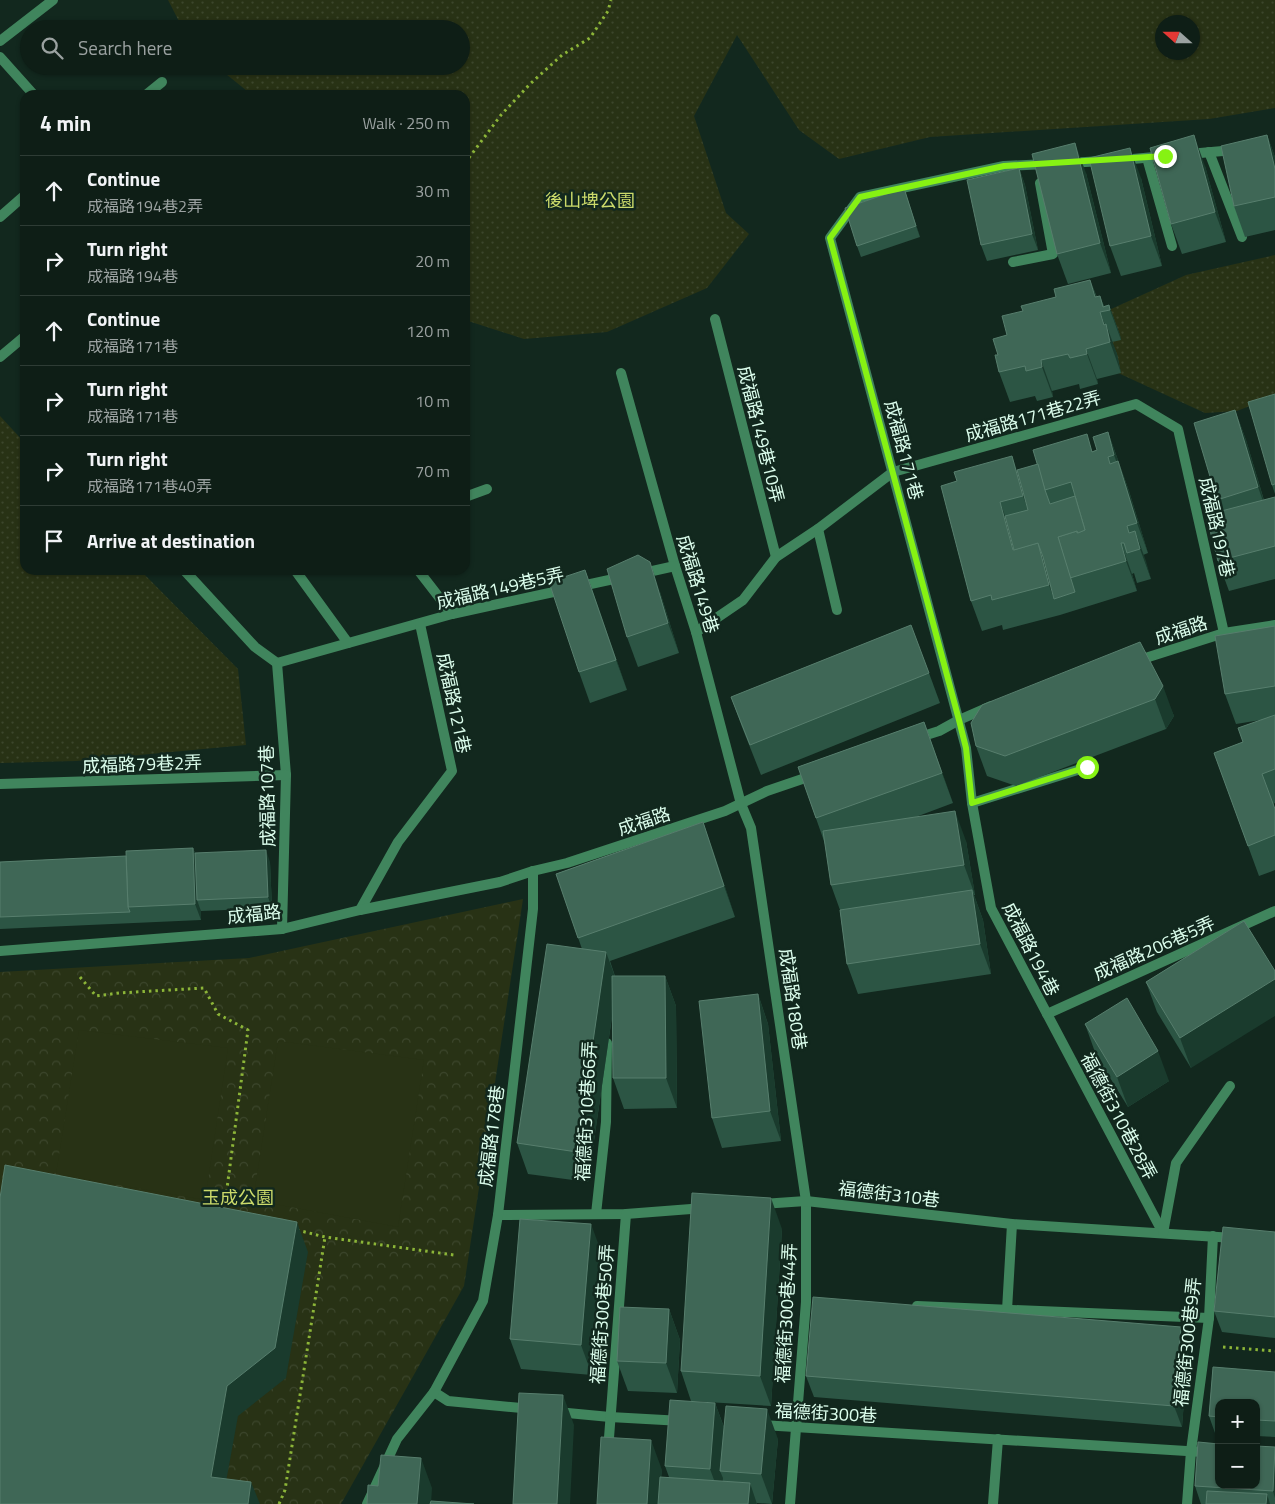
<!DOCTYPE html>
<html lang="en">
<head>
<meta charset="utf-8">
<style>
  :root { --surface:#0e1e16; --page:#1c2b23; --text:#f1f3f6; --muted:#9ba2a1; --line:#2e3c35 }
  body { margin:0; font-family:"Titillium Web","Noto Sans TC",sans-serif; background:var(--page); color:var(--text) }
  .controls { position:absolute; right:15px; bottom:15px; display:grid; overflow:hidden; border-radius:10px; box-shadow:0 1px 4px #0004 }
  .controls button { width:45px; height:45px; display:grid; place-items:center; padding:0; border:0; border-bottom:1px solid var(--line); background:var(--surface); color:var(--text); font:25px sans-serif }
  .compass { position:absolute; left:1155px; top:15px; width:45px; height:45px; border-radius:50%; background:var(--surface); box-shadow:0 1px 4px #0004; rotate:291deg }
  .stop { position:absolute; width:15px; height:15px; margin:-11px; border:4px solid #86f213; border-radius:50%; background:#fff }
  .stop.end { background:#86f213; border-color:#fff; box-shadow:0 1px 5px #0008 }
  .list { margin:0; padding:0; list-style:none }
  h2 { display:flex; justify-content:space-between; align-items:center; height:65px; margin:0; padding:0 20px; font-size:21px }
  h2 small { font-size:16px; font-weight:400; color:var(--muted) }
  .list li { display:grid; grid-template-columns:32px 1fr auto; gap:15px; align-items:center; box-sizing:border-box; height:70px; padding:0 20px; border-top:1px solid var(--line) }
  .list b { display:block; font-size:19px; white-space:nowrap }
  .list p { margin:0; font-size:16px; white-space:nowrap; color:var(--muted) }
  .list em { font-size:16px; font-style:normal; color:var(--muted) }
  .icon { flex:none; width:28px; height:28px; fill:none; stroke:currentColor; stroke-width:2; stroke-linecap:round; stroke-linejoin:round }
  .map { position:relative; flex:none; width:1275px; height:1504px; overflow:hidden }
  .search { position:absolute; background:var(--surface); box-shadow:0 1px 4px #0004; left:20px; top:20px; width:450px; height:55px; display:flex; align-items:center; gap:12px; box-sizing:border-box; padding:0 18px; border-radius:28px; color:var(--muted); font-size:19px }
  .panel { position:absolute; background:var(--surface); box-shadow:0 1px 4px #0004; left:20px; top:90px; width:450px; height:485px; border-radius:15px }
  .map>svg:first-child { display:block }
  .grass { fill:url(#grass-dots); fill-rule:evenodd }
  .forest { fill:url(#forest-crowns) }
  .pitch { fill:#283215 }
  .lines { fill:none; stroke-linecap:round; stroke-linejoin:round }
  .path { stroke:#8cb538; stroke-width:3; stroke-dasharray:2.5 4; stroke-linecap:butt }
  .lane { stroke:#40855d; stroke-width:10 }
  .street { stroke:#40855d; stroke-width:10 }
  .wall { fill:#2c5544 }
  .shaded-wall { fill:#1a3b2d }
  .building { fill:#3f6756; stroke:#577e6d }
  .route { stroke:#86f213; stroke-width:6 }
  .labels { text-anchor:middle; dominant-baseline:central; stroke-width:5; stroke-linejoin:round; paint-order:stroke }
  .park-label { font-size:18px; fill:#cbda6a; stroke:#12281e }
  .street-label { font-size:18px; fill:#dbfdec; stroke:#12281e }
</style>
</head>
<body>
<div class="map">
<svg width="1275" height="1504" viewBox="0 0 1275 1504">
  <defs>
    <pattern id="grass-dots" width="8" height="8" patternUnits="userSpaceOnUse" patternTransform="scale(1.25)"><rect width="8" height="8" fill="#283215"/><path d="M2 2h.1M6 6h.1" fill="none" stroke="#3c462c" stroke-width="1.8" stroke-linecap="round"/></pattern>
    <pattern id="forest-crowns" width="20" height="18" patternUnits="userSpaceOnUse" patternTransform="scale(1.25)"><rect width="20" height="18" fill="#283215"/><path d="M2 6a3 3 0 1 1 6 0M12 15a3 3 0 1 1 6 0" fill="none" stroke="#3c462c"/></pattern>
  </defs>
  <rect width="100%" height="100%" fill="#12281e"/>
  <g class="grass">
    <path d="M168 0H1275V108L1209 119 930 137 839 159 799 130 737 35 694 116 726 213 749 234 707 288 607 332 524 339 465 320V95H252L216 66H461V29H183ZM1162 22H1192V52H1162Z"/>
    <path d="M1275 255V396L1237 411 1205 413 1116 372 1109 310 1186 275Z"/>
    <path d="M0 416 25 443V570H140L238 669 246 745 76 761 0 763Z"/>
  </g>
  <path class="forest" d="M523 899 464 1286 341 1504H0V972L249 958Z"/>
  <g class="pitch">
    <path d="M79 1030 228 1048 205 1200 56 1174Z"/>
    <path d="M278 1041 424 1060 398 1227 253 1200Z"/>
  </g>
  <g class="lines">
    <g class="path">
      <path d="M465 163 501 115 530 84 562 55 590 38 608 11 611 0"/>
      <path d="M80 977 96 996 119 993 204 988 218 1014 248 1030 224 1211"/>
      <path d="M297 1230 325 1237 454 1255"/>
      <path d="M1223 1347 1275 1351"/>
      <path d="M279 1504 285 1490 325 1237"/>
    </g>
    <g class="lane">
      <path d="M0 41 53 0"/>
      <path d="M0 57 34 95"/>
      <path d="M146 95 162 82"/>
      <path d="M1209 152 1242 237"/>
      <path d="M1189 154 1234 150"/>
      <path d="M1147 158 1172 246"/>
      <path d="M1122 160 1165 156"/>
      <path d="M1069 163 1102 161"/>
      <path d="M1047 164 1004 166 860 197 830 238 966 748 972 803 991 908 1163 1233"/>
      <path d="M0 217 25 195"/>
      <path d="M1013 262 1053 254 1040 183"/>
      <path d="M715 319 776 557"/>
      <path d="M0 357 25 336"/>
      <path d="M621 373 675 566 696 632 741 804 751 828 806 1201V1302L790 1504"/>
      <path d="M465 497 487 489"/>
      <path d="M818 529 837 610"/>
      <path d="M184 570 255 647 277 663"/>
      <path d="M295 570 348 643"/>
      <path d="M418 570 452 614"/>
      <path d="M639 574 675 566"/>
      <path d="M696 632 743 600 776 557 818 529 893 472 1136 404 1178 429 1224 633"/>
      <path d="M277 663 452 614 623 577"/>
      <path d="M277 663 286 775 282 929"/>
      <path d="M0 784 286 775"/>
      <path d="M972 803 1087 767"/>
      <path d="M360 910 398 842 452 771 420 624"/>
      <path d="M1047 1014 1275 911"/>
      <path d="M761 1204 806 1201 1012 1224 1234 1238"/>
      <path d="M596 1214 606 1122 607 1043"/>
      <path d="M498 1215 626 1214 704 1208"/>
      <path d="M1163 1233 1176 1163 1230 1086"/>
      <path d="M917 1306 1209 1318"/>
      <path d="M1007 1310 1012 1224"/>
      <path d="M434 1392 448 1401 532 1409"/>
      <path d="M557 1412 610 1417 682 1421"/>
      <path d="M761 1425 1219 1453"/>
      <path d="M608 1451 626 1214"/>
      <path d="M993 1504 998 1439"/>
      <path d="M1187 1504 1191 1451 1209 1318 1213 1236"/>
    </g>
    <g class="street">
      <path d="M1136 661 1224 633 1275 625"/>
      <path d="M917 738 939 731 959 720 991 706"/>
      <path d="M0 951 282 929 360 910 500 882 533 871 567 863 725 811 767 791 814 775"/>
      <path d="M367 1504 397 1439 434 1392 483 1301 498 1215 533 909V871"/>
    </g>
  </g>
  <g class="wall">
    <path d="M1267 135 1275 157V230L1245 237 1234 206Z"/>
    <path d="M1205 166 1226 242 1182 254 1171 224Z"/>
    <path d="M1019 168 1025 185 1038 250 987 261 981 245Z"/>
    <path d="M1086 173 1111 273 1068 284 1057 254Z"/>
    <path d="M1141 178 1162 266 1121 276 1110 246Z"/>
    <path d="M904 188 920 237 861 257 857 246Z"/>
    <path d="M1090 280 1097 297 1100 296 1104 306 1109 305 1120 335 1121 340 1112 342 1117 354 1121 373 1097 379 1098 384 1080 389 1079 384 1052 391 1053 397 1037 401 1035 396 1010 402 999 372 998 355 1007 335 1023 311 1056 297Z"/>
    <path d="M1275 394V494L1272 485Z"/>
    <path d="M1235 410 1246 440 1264 500 1275 497V579L1229 591 1218 561 1221 511 1217 500Z"/>
    <path d="M1108 432 1129 491 1148 553 1143 555 1151 579 1137 583 1134 573 1132 574 1137 591 1060 615 1003 630 1002 625 982 631 971 601 941 486 1017 470 1097 450Z"/>
    <path d="M585 570 627 690 590 703 579 672Z"/>
    <path d="M660 592 679 653 638 667 627 637Z"/>
    <path d="M1275 626V803L1273 804 1275 809V870L1259 876 1214 753 1243 742 1261 720 1236 724 1225 694Z"/>
    <path d="M1140 642 1174 716 1166 729 1016 786 987 776 976 746Z"/>
    <path d="M929 673 940 703 761 775 742 727 731 697Z"/>
    <path d="M924 722 953 803 913 818 966 841 975 895H974L983 920 991 974 858 994 847 964 840 910 831 885 825 844 798 767Z"/>
    <path d="M703 822 735 917 610 961 615 976H665L676 1006 677 1108 624 1109 613 1078 612 1017 588 1182 528 1174 517 1143 582 949 556 874Z"/>
    <path d="M193 848 195 853 270 862 272 908 201 911V920L0 929V862L126 856Z"/>
    <path d="M1244 921 1191 1068 1157 1012 1146 982Z"/>
    <path d="M758 994 768 1024 781 1141 722 1148 712 1118Z"/>
    <path d="M1085 1024 1169 1081 1128 1107 1096 1055Z"/>
    <path d="M782 1229 771 1406 691 1401 681 1371Z"/>
    <path d="M1275 1232V1338L1222 1332 1214 1311Z"/>
    <path d="M602 1254 592 1375 521 1369 510 1339Z"/>
    <path d="M669 1309 680 1340 677 1393 628 1391 617 1361Z"/>
    <path d="M1188 1349 1182 1427 814 1397 806 1376Z"/>
    <path d="M1213 1367 1275 1372V1437L1256 1436V1403H1219V1433H1215L1209 1416Z"/>
    <path d="M715 1403 724 1427 778 1439 772 1504 757 1503V1504H597L662 1470 661 1477H669L665 1466Z"/>
    <path d="M1275 1447V1504H1201L1195 1486Z"/>
  </g>
  <g class="shaded-wall">
    <path d="M1194 135 1205 166 1226 242 1215 212Z"/>
    <path d="M1267 135 1275 157V169Z"/>
    <path d="M1075 143 1086 173 1111 273 1100 243Z"/>
    <path d="M1130 148 1141 178 1162 266 1151 236Z"/>
    <path d="M1019 168 1025 185 1038 250 1032 234Z"/>
    <path d="M904 188 908 200 920 237 916 226Z"/>
    <path d="M1090 280 1102 312H1100L1108 333 1106 324 1117 354 1121 373 1104 325 1095 297Z"/>
    <path d="M1109 305 1120 335 1121 340 1110 310Z"/>
    <path d="M1086 349 1097 379 1098 384 1087 354Z"/>
    <path d="M1041 360 1052 391 1053 397 1042 367Z"/>
    <path d="M1235 410 1246 440 1269 518 1258 487Z"/>
    <path d="M1108 432 1129 491 1148 553 1137 523 1125 485 1114 455Z"/>
    <path d="M1012 456 1023 487 1034 526 1023 496Z"/>
    <path d="M1000 502 1011 532 1019 563 1013 550Z"/>
    <path d="M1135 531 1146 561 1151 579 1140 549Z"/>
    <path d="M1038 543 1049 573 1054 599 1049 585Z"/>
    <path d="M1121 543 1132 574 1137 591 1126 561Z"/>
    <path d="M650 562 660 592 679 653 668 623Z"/>
    <path d="M585 570 596 600 627 690 616 660Z"/>
    <path d="M1163 686 1174 716 1166 729 1155 699Z"/>
    <path d="M924 722 935 752 953 803 942 773Z"/>
    <path d="M955 811 966 841 975 895 964 865Z"/>
    <path d="M703 822 714 853 735 917 724 886Z"/>
    <path d="M193 848 199 865 197 900 201 911V920L195 904Z"/>
    <path d="M266 850 270 862 272 908 268 897Z"/>
    <path d="M972 890 983 920 991 974 980 944Z"/>
    <path d="M606 952 617 982 588 1182 577 1152Z"/>
    <path d="M665 976 676 1006 677 1108 666 1078Z"/>
    <path d="M1275 979V1016L1191 1068 1180 1038Z"/>
    <path d="M758 994 768 1024 781 1141 770 1111Z"/>
    <path d="M1158 1051 1169 1081 1128 1107 1117 1077Z"/>
    <path d="M771 1198 782 1229 771 1406 760 1376Z"/>
    <path d="M297 1222 308 1252 286 1378 238 1416 222 1504 211 1477 227 1386Z"/>
    <path d="M591 1224 602 1254 592 1375 581 1345Z"/>
    <path d="M669 1309 680 1340 677 1393 666 1363Z"/>
    <path d="M1181 1327 1188 1349 1182 1427 1174 1406Z"/>
    <path d="M563 1395 574 1425 570 1504H557Z"/>
    <path d="M715 1403 726 1433 720 1471 723 1478 721 1499 710 1469Z"/>
    <path d="M767 1409 778 1439 772 1504 761 1474Z"/>
    <path d="M651 1440 662 1470 659 1504H647Z"/>
    <path d="M1275 1457V1498L1273 1491Z"/>
    <path d="M421 1458 432 1488 431 1504H417Z"/>
    <path d="M251 1482 260 1504H248Z"/>
    <path d="M750 1483 757 1504H748Z"/>
    <path d="M1267 1494 1270 1504H1266Z"/>
  </g>
  <g class="building">
    <path d="M1194 135 1215 212 1171 224 1150 148Z"/>
    <path d="M1267 135 1275 169V197L1234 206 1221 146Z"/>
    <path d="M1075 143 1100 243 1057 254 1032 154Z"/>
    <path d="M1130 148 1151 236 1110 246 1089 158Z"/>
    <path d="M1019 168 1032 234 981 245 967 180Z"/>
    <path d="M904 188 916 226 857 246 845 208Z"/>
    <path d="M1090 280 1095 297 1100 296 1103 307 1109 305 1110 310 1100 312 1104 325 1106 324 1110 342 1086 349 1087 354 1070 358 1068 354 1041 360 1042 367 1026 371 1025 366 999 372 995 355H998L993 339 1007 335 1002 316 1023 311 1021 306 1056 297 1054 289Z"/>
    <path d="M1275 394V484L1272 485 1248 402Z"/>
    <path d="M1235 410 1258 487 1217 500 1194 423Z"/>
    <path d="M1108 432 1114 455 1108 457 1110 464 1118 461 1137 523 1127 526 1129 533 1135 531 1140 549 1127 553 1124 543H1121L1126 561 1070 578 1058 537 1077 531V533L1085 530 1071 482 1045 490 1033 450 1087 434 1092 452 1097 450 1093 437Z"/>
    <path d="M1012 456 1023 496 1000 502 1013 550 1038 543 1049 585 992 600 991 595 971 601 941 486 957 481 954 472Z"/>
    <path d="M1038 464 1045 490 1050 504 1075 496 1085 530 1078 533 1077 531 1058 537 1075 592 1054 599 1043 557 1038 543 1014 550 1005 516 1028 510 1017 470Z"/>
    <path d="M1275 497V546L1218 561 1206 515Z"/>
    <path d="M638 555 650 562 668 623 627 637 607 569Z"/>
    <path d="M585 570 616 660 579 672 549 582Z"/>
    <path d="M911 625 929 673 750 745 731 697Z"/>
    <path d="M1275 626V686L1225 694 1215 636Z"/>
    <path d="M1140 642 1163 686 1155 699 1005 756 976 746 971 723 982 705Z"/>
    <path d="M1275 715V769L1262 774 1275 809V835L1248 846 1214 753 1243 742 1238 728Z"/>
    <path d="M924 722 942 773 816 818 798 767Z"/>
    <path d="M955 811 964 865 831 885 823 831Z"/>
    <path d="M703 822 724 886 578 938 556 874Z"/>
    <path d="M193 848 195 904 128 907 126 851Z"/>
    <path d="M266 850 268 897 197 900 195 853Z"/>
    <path d="M126 856 128 907 130 912 0 917V862Z"/>
    <path d="M972 890 980 944 847 964 840 910Z"/>
    <path d="M1244 921 1275 971V979L1180 1038 1146 982Z"/>
    <path d="M547 944 606 952 577 1152 517 1143Z"/>
    <path d="M612 976H665L666 1078H613Z"/>
    <path d="M758 994 770 1111 712 1118 699 1001Z"/>
    <path d="M1127 998 1158 1051 1117 1077 1085 1024Z"/>
    <path d="M5 1165 297 1222 275 1348 227 1386 211 1477 251 1482 248 1504H0V1198Z"/>
    <path d="M692 1193 771 1198 760 1376 681 1371Z"/>
    <path d="M520 1219 591 1224 581 1345 510 1339Z"/>
    <path d="M1223 1227 1275 1232V1317L1214 1311Z"/>
    <path d="M813 1297 1181 1327 1174 1406 806 1376Z"/>
    <path d="M620 1307 669 1309 666 1363 617 1361Z"/>
    <path d="M1213 1367 1275 1372V1421L1256 1420V1403H1219V1417L1209 1416Z"/>
    <path d="M519 1393 563 1395 557 1504H513Z"/>
    <path d="M670 1400 715 1403 710 1469 665 1466Z"/>
    <path d="M726 1406 767 1409 761 1474 720 1471Z"/>
    <path d="M601 1437 651 1440 647 1504H597Z"/>
    <path d="M1198 1442 1219 1444V1485H1256V1446L1275 1447 1273 1491 1195 1486Z"/>
    <path d="M381 1455 421 1458 417 1504H367L368 1485 378 1486Z"/>
    <path d="M660 1477 750 1483 748 1504H658Z"/>
    <path d="M1207 1491 1267 1494 1266 1504H1206Z"/>
    <path d="M431 1501 474 1504H430Z"/>
  </g>
  <g class="lines">
    <path class="route" d="M1087 767 972 803 966 748 959 720 830 238 860 197 1004 166 1165 156"/>
  </g>
  <g class="labels">
    <g class="park-label">
      <text x="590" y="200">後山埤公園</text>
      <text x="238" y="1197">玉成公園</text>
    </g>
    <g class="street-label">
      <text transform="translate(1033 416) rotate(-16)">成福路171巷22弄</text>
      <text transform="translate(761 434) rotate(76)">成福路149巷10弄</text>
      <text transform="translate(904 450) rotate(75)">成福路171巷</text>
      <text transform="translate(1217 527) rotate(77)">成福路197巷</text>
      <text transform="translate(698 584) rotate(73)">成福路149巷</text>
      <text transform="translate(500 588) rotate(-13)">成福路149巷5弄</text>
      <text transform="translate(1181 630) rotate(-18)">成福路</text>
      <text transform="translate(454 703) rotate(78)">成福路121巷</text>
      <text transform="translate(142 764) rotate(-2)">成福路79巷2弄</text>
      <text transform="translate(267 796) rotate(-91)">成福路107巷</text>
      <text transform="translate(644 821) rotate(-18)">成福路</text>
      <text transform="translate(254 914) rotate(-6)">成福路</text>
      <text transform="translate(1154 948) rotate(-24)">成福路206巷5弄</text>
      <text transform="translate(1031 949) rotate(63)">成福路194巷</text>
      <text transform="translate(793 999) rotate(82)">成福路180巷</text>
      <text transform="translate(586 1111) rotate(-87)">福德街310巷66弄</text>
      <text transform="translate(1119 1116) rotate(62)">福德街310巷28弄</text>
      <text transform="translate(491 1136) rotate(-83)">成福路178巷</text>
      <text transform="translate(889 1194) rotate(7)">福德街310巷</text>
      <text transform="translate(786 1313) rotate(-87)">福德街300巷44弄</text>
      <text transform="translate(602 1314) rotate(-86)">福德街300巷50弄</text>
      <text transform="translate(1187 1342) rotate(-84)">福德街300巷9弄</text>
      <text transform="translate(826 1413) rotate(3)">福德街300巷</text>
    </g>
  </g>
</svg>
<div class="controls">
<button>+</button>
<button>−</button>
</div>
<svg class="compass" viewBox="-18 -18 36 36"><path d="M0-13l5 13h-10z" fill="#e53935"/><path d="M0 13l5-13h-10z" fill="#9ba2a1"/></svg>
<div class="stop" style="left:1087px;top:767px"></div>
<div class="stop end" style="left:1165px;top:156px"></div>
<div class="search"><svg class="icon" aria-label="search" viewBox="0 0 24 24"><circle cx="10" cy="10" r="6"/><path d="M15 15l6 6"/></svg>Search here</div>
<section class="panel">
<h2>4 min<small>Walk · 250 m</small></h2>
<ul class="list">
<li><svg class="icon" aria-label="ahead" viewBox="0 0 24 24"><path d="M12 20V5M6 11l6-6 6 6"/></svg><div><b>Continue</b><p>成福路194巷2弄</p></div><em>30 m</em></li>
<li><svg class="icon" aria-label="right" viewBox="0 0 24 24"><path d="M7 20v-9h11M14 6l5 5-5 5"/></svg><div><b>Turn right</b><p>成福路194巷</p></div><em>20 m</em></li>
<li><svg class="icon" aria-label="ahead" viewBox="0 0 24 24"><path d="M12 20V5M6 11l6-6 6 6"/></svg><div><b>Continue</b><p>成福路171巷</p></div><em>120 m</em></li>
<li><svg class="icon" aria-label="right" viewBox="0 0 24 24"><path d="M7 20v-9h11M14 6l5 5-5 5"/></svg><div><b>Turn right</b><p>成福路171巷</p></div><em>10 m</em></li>
<li><svg class="icon" aria-label="right" viewBox="0 0 24 24"><path d="M7 20v-9h11M14 6l5 5-5 5"/></svg><div><b>Turn right</b><p>成福路171巷40弄</p></div><em>70 m</em></li>
<li><svg class="icon" aria-label="arrive" viewBox="0 0 24 24"><path d="M6 21V4h12l-3 4 3 4H6"/></svg><div><b>Arrive at destination</b></div></li>
</ul>
</section>
</div>
</body>
</html>
